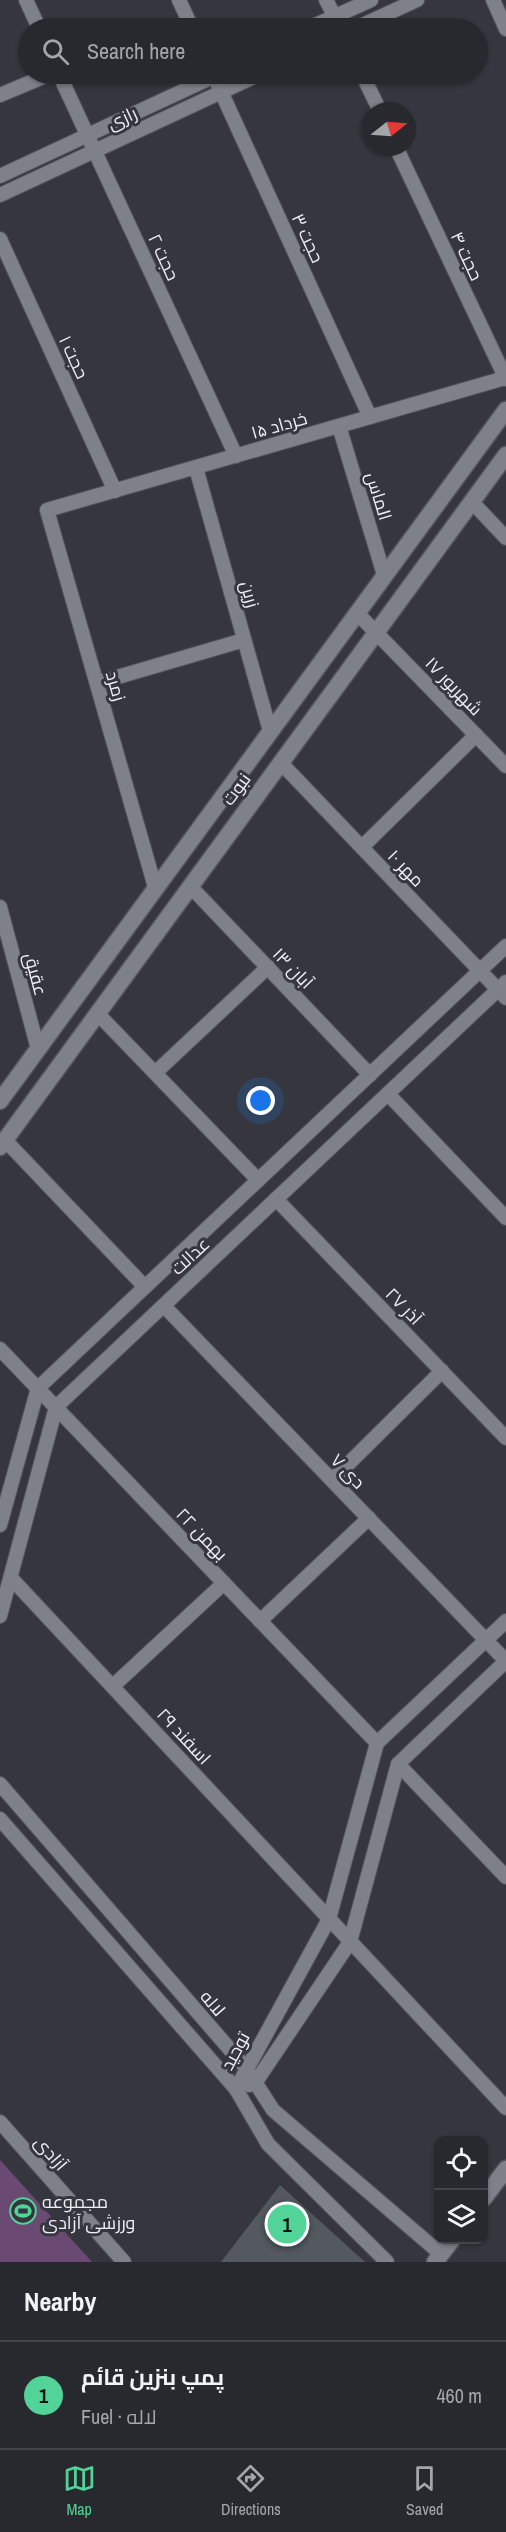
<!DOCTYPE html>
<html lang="en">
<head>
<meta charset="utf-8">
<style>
  :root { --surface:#28292e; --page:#303136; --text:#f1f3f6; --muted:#a5a6aa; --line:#44454a; --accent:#52d397 }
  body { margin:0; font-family:"Archivo Narrow",Cairo,sans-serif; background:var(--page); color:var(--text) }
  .controls { position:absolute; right:18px; bottom:18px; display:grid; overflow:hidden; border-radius:12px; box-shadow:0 2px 4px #0004 }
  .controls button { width:54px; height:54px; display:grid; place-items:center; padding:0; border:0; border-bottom:2px solid var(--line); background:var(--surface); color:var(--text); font:30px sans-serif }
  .compass { position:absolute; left:362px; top:102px; width:54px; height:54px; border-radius:50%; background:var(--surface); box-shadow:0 2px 4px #0004; rotate:73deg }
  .you { position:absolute; left:261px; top:1101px; width:21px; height:21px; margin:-15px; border:4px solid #fff; border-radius:50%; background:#1a73e8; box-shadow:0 0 0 9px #1a73e833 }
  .badge { display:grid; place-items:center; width:39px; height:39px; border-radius:50%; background:var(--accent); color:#111; font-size:20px; font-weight:700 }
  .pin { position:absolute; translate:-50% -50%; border:3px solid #fff; box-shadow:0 2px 6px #0006 }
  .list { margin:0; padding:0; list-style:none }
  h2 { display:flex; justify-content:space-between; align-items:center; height:78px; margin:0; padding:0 24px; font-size:26px }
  h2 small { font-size:20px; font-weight:400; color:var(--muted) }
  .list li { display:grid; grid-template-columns:39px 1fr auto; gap:18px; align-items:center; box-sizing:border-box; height:108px; padding:0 24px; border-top:2px solid var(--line) }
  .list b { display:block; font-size:22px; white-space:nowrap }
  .list p { margin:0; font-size:20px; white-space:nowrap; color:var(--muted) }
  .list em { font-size:20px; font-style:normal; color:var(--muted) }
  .icon { flex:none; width:33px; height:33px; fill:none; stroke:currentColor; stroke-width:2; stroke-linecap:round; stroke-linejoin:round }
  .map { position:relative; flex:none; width:506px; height:2262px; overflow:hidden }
  .search { position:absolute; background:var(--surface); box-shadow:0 2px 4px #0004; left:18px; right:18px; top:18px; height:66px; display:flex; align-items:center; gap:15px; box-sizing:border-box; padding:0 21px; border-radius:33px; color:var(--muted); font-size:22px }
  .sheet { height:186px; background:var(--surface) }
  nav { display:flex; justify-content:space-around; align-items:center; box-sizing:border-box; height:84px; border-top:2px solid var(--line); background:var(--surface); font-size:16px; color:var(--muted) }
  nav a { display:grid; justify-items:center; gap:3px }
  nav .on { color:var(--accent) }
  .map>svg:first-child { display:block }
  .green { fill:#6a4972 }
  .building { fill:#53595f }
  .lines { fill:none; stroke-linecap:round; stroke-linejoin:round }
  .minor-casing { stroke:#54555b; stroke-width:16 }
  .tertiary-casing { stroke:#54555b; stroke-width:19 }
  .minor { stroke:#7f8189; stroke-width:14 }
  .tertiary { stroke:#7f8189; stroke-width:16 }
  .labels { text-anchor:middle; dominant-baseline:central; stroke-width:6; stroke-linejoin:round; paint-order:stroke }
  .street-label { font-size:18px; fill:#eff0f5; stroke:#36373e }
  .poi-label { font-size:18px; fill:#eff0f5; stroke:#36373e; text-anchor:start }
</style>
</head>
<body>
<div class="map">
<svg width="506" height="2262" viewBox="0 0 506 2262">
  <rect width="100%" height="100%" fill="#36373e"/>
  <path class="green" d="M0 2160 92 2262H0Z"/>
  <path class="building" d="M280 2185 365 2262H221Z"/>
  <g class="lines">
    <g class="minor-casing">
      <g id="minor">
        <path d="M26 0 39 28"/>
        <path d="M179 0 192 28"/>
        <path d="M326 0 341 28"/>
        <path d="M493 0 506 29"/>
        <path d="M309 28 371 0"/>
        <path d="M356 28 417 0"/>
        <path d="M59 74 236 456"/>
        <path d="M213 74 370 417"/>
        <path d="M362 74 380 111"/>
        <path d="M0 95 50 74"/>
        <path d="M396 147 506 379"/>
        <path d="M0 176 219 74"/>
        <path d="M0 195 260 74"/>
        <path d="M0 239 115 491"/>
        <path d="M339 426 384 575"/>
        <path d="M196 468 270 731"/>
        <path d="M472 502 506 538"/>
        <path d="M357 613 506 766"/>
        <path d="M97 683 244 640"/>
        <path d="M280 762 506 998"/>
        <path d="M362 847 476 735"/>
        <path d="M190 886 370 1075"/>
        <path d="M155 887 47 510 505 378"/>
        <path d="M0 907 38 1049"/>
        <path d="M97 1013 258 1180"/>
        <path d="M155 1073 268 967"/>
        <path d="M388 1094 506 1218"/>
        <path d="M5 1140 145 1287"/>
        <path d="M276 1199 506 1438"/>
        <path d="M164 1306 506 1661"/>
        <path d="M0 1349 377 1743"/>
        <path d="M332 1480 442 1371"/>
        <path d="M0 1525 38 1388 506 946"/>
        <path d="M11 1578 506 2108"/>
        <path d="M0 1616 56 1407 506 982"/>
        <path d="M260 1621 369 1518"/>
        <path d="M113 1686 224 1583"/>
        <path d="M398 1764 506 1877"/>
        <path d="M0 1784 246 2068 273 2110 441 2254"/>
        <path d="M0 1819 236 2089 268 2144 387 2262"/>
        <path d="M249 2085 255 2083 350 1942 398 1764 506 1661"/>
        <path d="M236 2089 329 1919 377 1743 506 1621"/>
        <path d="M0 2122 124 2262"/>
      </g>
    </g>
    <g class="tertiary-casing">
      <g id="tertiary">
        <path d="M0 1101 506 410"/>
        <path d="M0 1147 506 455"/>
        <path d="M484 2198 506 2169"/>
        <path d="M435 2262 452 2240"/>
      </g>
    </g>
    <use href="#minor" class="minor"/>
    <use href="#tertiary" class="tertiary"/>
  </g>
  <defs>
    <g id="stadium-ring" transform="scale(1.35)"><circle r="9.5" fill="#36373e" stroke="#52d397" stroke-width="1.5"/><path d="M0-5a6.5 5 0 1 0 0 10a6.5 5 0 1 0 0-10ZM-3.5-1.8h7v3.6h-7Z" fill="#52d397"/></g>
  </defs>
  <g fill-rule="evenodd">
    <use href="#stadium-ring" x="23" y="2211"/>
  </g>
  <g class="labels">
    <g class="street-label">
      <text transform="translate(122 118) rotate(-25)">رازی</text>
      <text transform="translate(308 238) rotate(65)">حجت ۳</text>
      <text transform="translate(467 256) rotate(65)">حجت ۴</text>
      <text transform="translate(164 257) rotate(65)">حجت ۲</text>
      <text transform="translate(74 357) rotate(65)">حجت ۱</text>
      <text transform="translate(279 425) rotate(-16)">۱۵ خرداد</text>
      <text transform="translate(379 496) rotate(73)">الماس</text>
      <text transform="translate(250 594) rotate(74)">زرین</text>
      <text transform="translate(116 686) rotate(74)">زمرد</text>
      <text transform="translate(454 686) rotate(46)">۱۷ شهریور</text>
      <text transform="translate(236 789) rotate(-54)">نبوت</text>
      <text transform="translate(406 868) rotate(46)">۱۰ مهر</text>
      <text transform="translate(293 968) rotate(46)">۱۳ آبان</text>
      <text transform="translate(36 974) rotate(75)">عقیق</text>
      <text transform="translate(190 1256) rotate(-43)">عدالت</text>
      <text transform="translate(404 1306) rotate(46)">۲۷ آذر</text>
      <text transform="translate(348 1471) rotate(46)">۷ دی</text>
      <text transform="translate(202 1534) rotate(46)">۲۲ بهمن</text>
      <text transform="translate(184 1736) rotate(47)">۲۹ اسفند</text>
      <text transform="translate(213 2003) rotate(49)">لاله</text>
      <text transform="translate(235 2051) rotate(-62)">توحید</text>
      <text transform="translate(51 2153) rotate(49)">آزادی</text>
    </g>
    <g class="poi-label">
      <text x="42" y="2201">مجموعه<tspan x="42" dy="21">ورزشی آزادی</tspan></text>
    </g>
  </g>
</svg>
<div class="controls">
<button><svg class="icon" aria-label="locate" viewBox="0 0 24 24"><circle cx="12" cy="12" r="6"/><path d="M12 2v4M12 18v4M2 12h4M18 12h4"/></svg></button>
<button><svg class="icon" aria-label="layers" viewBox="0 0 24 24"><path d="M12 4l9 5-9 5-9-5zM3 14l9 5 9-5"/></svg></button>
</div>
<svg class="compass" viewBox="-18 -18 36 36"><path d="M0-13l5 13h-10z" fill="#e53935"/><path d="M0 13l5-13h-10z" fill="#a5a6aa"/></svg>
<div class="you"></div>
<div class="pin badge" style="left:287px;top:2224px">1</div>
<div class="search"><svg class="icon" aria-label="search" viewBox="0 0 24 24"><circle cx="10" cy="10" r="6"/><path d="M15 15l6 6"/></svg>Search here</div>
</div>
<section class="sheet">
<h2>Nearby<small></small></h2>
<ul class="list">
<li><span class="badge">1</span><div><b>پمپ بنزین قائم</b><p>Fuel · لاله</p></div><em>460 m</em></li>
</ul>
</section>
<nav>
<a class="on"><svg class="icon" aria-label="map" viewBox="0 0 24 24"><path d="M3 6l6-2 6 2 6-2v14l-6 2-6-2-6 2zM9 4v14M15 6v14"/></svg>Map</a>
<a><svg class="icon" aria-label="directions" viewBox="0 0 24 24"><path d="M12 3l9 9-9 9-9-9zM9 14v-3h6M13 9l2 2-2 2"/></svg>Directions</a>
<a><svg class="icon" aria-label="saved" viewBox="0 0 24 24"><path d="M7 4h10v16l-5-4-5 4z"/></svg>Saved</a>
</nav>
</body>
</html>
